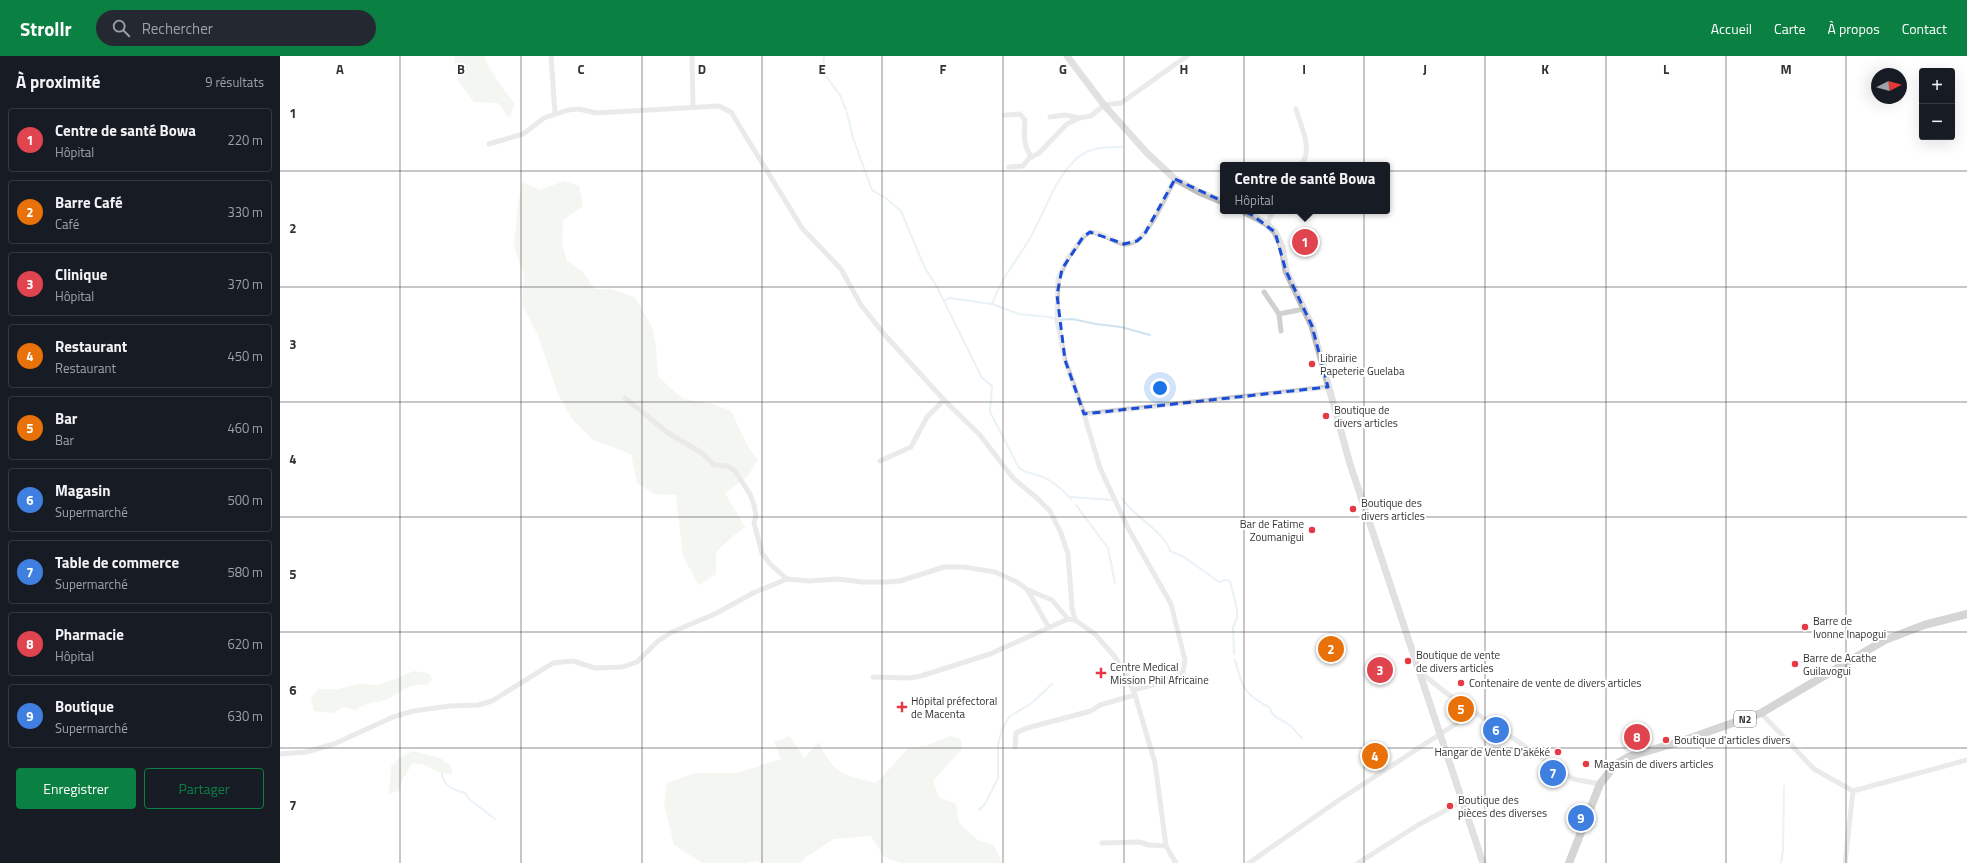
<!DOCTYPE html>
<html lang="fr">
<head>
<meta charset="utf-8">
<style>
  :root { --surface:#171b24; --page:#242831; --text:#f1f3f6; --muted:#9ea1a6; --line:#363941; --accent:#0b8043 }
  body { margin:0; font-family:"Titillium Web",sans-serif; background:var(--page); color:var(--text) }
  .controls { position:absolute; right:12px; top:12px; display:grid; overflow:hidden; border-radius:4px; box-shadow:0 4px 16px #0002 }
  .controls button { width:36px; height:36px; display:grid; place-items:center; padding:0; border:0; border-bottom:1px solid var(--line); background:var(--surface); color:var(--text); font:20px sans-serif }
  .compass { position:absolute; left:1591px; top:12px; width:36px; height:36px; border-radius:50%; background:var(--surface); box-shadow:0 4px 16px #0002; rotate:84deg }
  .you { position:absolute; left:880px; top:332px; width:14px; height:14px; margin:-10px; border:3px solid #fff; border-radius:50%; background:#1a73e8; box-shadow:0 0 0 6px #1a73e833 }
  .badge { display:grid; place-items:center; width:26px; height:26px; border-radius:50%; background:var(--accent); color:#fff; font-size:13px; font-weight:700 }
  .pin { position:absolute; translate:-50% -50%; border:2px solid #fff; box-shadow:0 1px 4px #0006 }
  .popup { position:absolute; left:940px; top:106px; width:170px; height:52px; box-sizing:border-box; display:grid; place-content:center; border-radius:4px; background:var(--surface); filter:drop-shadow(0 1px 3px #0005); font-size:13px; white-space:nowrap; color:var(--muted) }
  .popup b { font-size:15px; color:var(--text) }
  .popup::after { content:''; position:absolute; left:50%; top:100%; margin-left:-8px; border:8px solid transparent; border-top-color:var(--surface) }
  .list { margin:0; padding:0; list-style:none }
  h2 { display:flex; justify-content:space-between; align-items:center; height:52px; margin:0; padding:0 16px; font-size:17px }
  h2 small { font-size:13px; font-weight:400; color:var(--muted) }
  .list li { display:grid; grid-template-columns:26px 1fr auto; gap:12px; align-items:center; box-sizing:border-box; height:64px; margin:0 8px 8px; padding:0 8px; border:1px solid var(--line); border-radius:4px }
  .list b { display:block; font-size:15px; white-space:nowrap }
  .list p { margin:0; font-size:13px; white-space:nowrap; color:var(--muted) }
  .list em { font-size:13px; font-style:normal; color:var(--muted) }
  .actions { display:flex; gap:8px; padding:12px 16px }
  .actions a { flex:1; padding:9px 0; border:1px solid var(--accent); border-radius:4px; text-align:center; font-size:14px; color:var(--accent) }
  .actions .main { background:var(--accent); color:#fff }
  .icon { flex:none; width:22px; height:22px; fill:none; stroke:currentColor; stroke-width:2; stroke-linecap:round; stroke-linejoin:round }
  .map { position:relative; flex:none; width:1687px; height:807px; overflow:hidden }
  header { display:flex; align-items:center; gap:24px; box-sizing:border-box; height:56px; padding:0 20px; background:var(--accent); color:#fff }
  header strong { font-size:19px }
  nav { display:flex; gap:22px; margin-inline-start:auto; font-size:14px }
  .search { width:280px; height:36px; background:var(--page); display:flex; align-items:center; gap:10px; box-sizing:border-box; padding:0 14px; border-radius:22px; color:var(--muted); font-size:15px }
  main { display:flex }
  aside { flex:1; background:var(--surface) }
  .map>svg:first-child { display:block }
  .green { fill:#e6ecdf }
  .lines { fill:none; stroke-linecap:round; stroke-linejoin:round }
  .stream { stroke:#cfe2ee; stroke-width:2 }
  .minor { stroke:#d0d0d0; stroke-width:5 }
  .secondary { stroke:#bdbdbd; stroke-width:7 }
  .trunk { stroke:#a2a2a2; stroke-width:8 }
  .marked { fill:none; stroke:#1d4ed8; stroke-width:3; stroke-dasharray:8 5; stroke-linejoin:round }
  .grid { fill:none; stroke:#333; stroke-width:1; stroke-opacity:0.55 }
  .poi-dot { fill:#e63946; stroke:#fff; stroke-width:1.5 }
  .labels { text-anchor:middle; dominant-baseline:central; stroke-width:4; stroke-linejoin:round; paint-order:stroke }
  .shield { fill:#fff; stroke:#707070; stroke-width:1 }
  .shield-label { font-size:10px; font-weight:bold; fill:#333 }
  .poi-label { font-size:11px; fill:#333; stroke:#fff; text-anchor:start }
  .grid-label { font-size:13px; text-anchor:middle; font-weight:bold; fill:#333; stroke:#fff; stroke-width:4; stroke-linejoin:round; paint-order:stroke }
</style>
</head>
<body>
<header>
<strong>Strollr</strong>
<div class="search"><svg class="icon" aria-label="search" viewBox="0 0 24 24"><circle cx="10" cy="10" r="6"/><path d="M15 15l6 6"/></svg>Rechercher</div>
<nav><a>Accueil</a><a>Carte</a><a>À propos</a><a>Contact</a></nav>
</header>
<main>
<aside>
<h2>À proximité<small>9 résultats</small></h2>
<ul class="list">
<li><span class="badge" style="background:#e0444e">1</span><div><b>Centre de santé Bowa</b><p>Hôpital</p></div><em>220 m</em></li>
<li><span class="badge" style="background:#e8710a">2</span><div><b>Barre Café</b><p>Café</p></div><em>330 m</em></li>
<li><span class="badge" style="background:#e0444e">3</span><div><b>Clinique</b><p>Hôpital</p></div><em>370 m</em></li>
<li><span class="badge" style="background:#e8710a">4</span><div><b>Restaurant</b><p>Restaurant</p></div><em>450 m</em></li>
<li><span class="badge" style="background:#e8710a">5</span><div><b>Bar</b><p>Bar</p></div><em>460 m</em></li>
<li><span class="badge" style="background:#3f7fe0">6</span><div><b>Magasin</b><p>Supermarché</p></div><em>500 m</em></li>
<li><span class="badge" style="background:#3f7fe0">7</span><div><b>Table de commerce</b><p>Supermarché</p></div><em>580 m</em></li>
<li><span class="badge" style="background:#e0444e">8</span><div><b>Pharmacie</b><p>Hôpital</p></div><em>620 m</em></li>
<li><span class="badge" style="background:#3f7fe0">9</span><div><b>Boutique</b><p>Supermarché</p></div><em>630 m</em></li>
</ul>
<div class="actions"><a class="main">Enregistrer</a><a>Partager</a></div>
</aside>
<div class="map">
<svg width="1687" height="807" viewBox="0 0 1687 807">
  <rect width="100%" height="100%" fill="#fff"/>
  <g class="green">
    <path d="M174 0H205C205 9 228 40 235 48L229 62 218 47 194 46 178 25Z"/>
    <path d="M284 125 299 130 303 150 283 164 282 188 287 205 302 215 315 233H331L355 241 372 271 376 289 378 320 390 332 404 343 433 348 451 355 468 391 478 403 468 420 445 437 465 471 452 481 436 496V518L419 529 403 501 396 439 374 438 357 427 351 398 313 384 293 364 278 338 257 277 242 249 244 219 234 191 238 149 242 126 260 134Z"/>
    <path d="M134 615 149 617 152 624 148 629C125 627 123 637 105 644 92 648 89 645 76 654L63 651 53 657 34 655 31 642 38 633H58L79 628 99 629Z"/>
    <path d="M510 680 524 702 539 686C555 719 561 718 596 727L629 692 646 690 670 680 681 683 682 693 653 725 659 741 676 748 679 767 698 784 714 789 722 807H621L604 801 591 780 554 783 526 801 521 807H480L476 805 466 807H422L394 789 384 748 387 727 415 717H457L501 703 494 686Z"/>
    <path d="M133 695 160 702 171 710 172 718 158 716 143 708 133 707 123 722 119 735 109 738 111 710 119 702Z"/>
  </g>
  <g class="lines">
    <g class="stream">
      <path d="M544 0 543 16 560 39 566 54"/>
      <path d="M567 57 573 82 592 134 607 143 621 155 645 212 656 229 702 322 712 330 710 356 739 412C746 417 750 417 757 419 769 422 783 433 791 443"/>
      <path d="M664 245 669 242 712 248 739 258 770 261 777 264 792 263 816 268 841 271 870 279"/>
      <path d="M712 248C722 221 733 210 747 187 764 160 772 126 796 103 809 91 826 91 842 91"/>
      <path d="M790 441 832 444"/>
      <path d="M842 442C845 446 848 451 852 454 862 464 887 481 890 495L904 501 939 526 945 524 950 525 957 553V562L953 571 954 598"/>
      <path d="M796 449 828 492 835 527"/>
      <path d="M955 604C963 633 963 637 990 652 993 663 1000 662 1008 668 1013 671 1017 678 1022 682"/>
      <path d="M162 717C163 731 174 734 185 737L189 743 215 763"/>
      <path d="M699 754 705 748 718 722V688L722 674 729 661 753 646 772 628"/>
      <path d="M1501 807 1503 794 1504 730"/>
    </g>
    <g class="minor">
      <path d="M271 0 275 57"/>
      <path d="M412 0 413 50"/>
      <path d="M1016 53C1020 69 1035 96 1020 109"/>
      <path d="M725 59 740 58 745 64C744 76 743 92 752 101"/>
      <path d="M770 61 785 59 799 62"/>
      <path d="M209 88 243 78 264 62 288 54 299 53 316 57 439 50 451 56 522 172 561 213 581 249 604 278 664 344 700 379 733 422 758 443 770 455 781 477 788 498 792 552 795 564"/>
      <path d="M729 111 743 110 749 102 759 97 787 68 799 62 811 60 824 49 841 47 907 0"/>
      <path d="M987 168 993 155"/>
      <path d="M984 236 999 258 1001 275"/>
      <path d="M999 258 1024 253"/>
      <path d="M345 342 388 377 422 397 434 409 447 410 455 415 470 438 474 449 476 459 474 467 482 497 490 508 507 523"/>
      <path d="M804 358 1048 331"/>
      <path d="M600 405 631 391 647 361 664 344"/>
      <path d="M748 535 768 570"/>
      <path d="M1141 617 1165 636 1293 723 1320 728"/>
      <path d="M593 621 629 622 641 620 710 598 788 563 795 564 815 578 835 601 848 622 855 639 875 707 886 790 896 807"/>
      <path d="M853 634C871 630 887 626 903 616L905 604 891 548 848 472 820 412 804 358 785 304 777 264 778 223 788 202 803 181 810 176C826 177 832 186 844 188 865 192 886 138 895 123"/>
      <path d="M1481 657 1534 713 1573 735 1687 704"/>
      <path d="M735 691 736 677 747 672 811 655 820 649 855 639"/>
      <path d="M0 698 26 696 54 688 113 661 133 655 170 650 198 649 212 645 273 607 293 605 315 612 342 611 357 606 378 585 392 576 435 558 473 537 507 523 530 525 557 523 583 526H607L620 525 664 511H684L715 516 737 526 748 534 772 544 788 563"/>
      <path d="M822 787 859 786 869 789 886 790"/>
      <path d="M969 807 1059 744 1194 656"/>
      <path d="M1078 807 1138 769 1183 745"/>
      <path d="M1565 807 1573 735"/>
    </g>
    <g class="secondary">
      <path d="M787 0 824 49 867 97 895 123 919 136 943 146"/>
      <path d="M963 155 987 168 995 176 1002 191 1006 215 1032 270 1070 408 1203 807"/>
    </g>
    <path class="trunk" d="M1289 807 1320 728 1335 709 1348 701 1402 685 1481 657 1605 584 1644 569 1687 558"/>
  </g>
  <path d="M0 0H1687V807H0ZM895 123 972 159 995 176 1006 215 1032 270 1048 331 804 358 785 304 777 239 782 213 803 181 810 176 844 188 857 185 864 179Z" fill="#fff" fill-opacity=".55" fill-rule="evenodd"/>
  <path class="marked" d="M895 123 972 159 995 176 1006 215 1032 270 1048 331 804 358 785 304 777 239 782 213 803 181 810 176 844 188 857 185 864 179Z"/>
  <path class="grid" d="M120 0V807M241 0V807M362 0V807M482 0V807M602 0V807M723 0V807M844 0V807M964 0V807M1084 0V807M1205 0V807M1326 0V807M1446 0V807M1566 0V807M0 115H1687M0 231H1687M0 346H1687M0 461H1687M0 576H1687M0 692H1687"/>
  <g class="poi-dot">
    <circle cx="1032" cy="308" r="4"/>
    <circle cx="1046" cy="360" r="4"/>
    <circle cx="1073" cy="453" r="4"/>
    <circle cx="1032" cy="474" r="4"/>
    <circle cx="1525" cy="571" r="4"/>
    <circle cx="1128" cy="605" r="4"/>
    <circle cx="1515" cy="608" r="4"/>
    <path d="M819 611h4v4h4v4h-4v4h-4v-4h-4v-4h4z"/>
    <circle cx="1181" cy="627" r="4"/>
    <path d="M620 645h4v4h4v4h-4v4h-4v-4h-4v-4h4z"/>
    <circle cx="1386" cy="684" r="4"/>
    <circle cx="1278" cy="696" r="4"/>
    <circle cx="1306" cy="708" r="4"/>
    <circle cx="1170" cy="750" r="4"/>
  </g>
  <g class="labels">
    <rect class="shield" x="1454" y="655" width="22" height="16" rx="3"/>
    <g class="shield-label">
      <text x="1465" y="663">N2</text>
    </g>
    <g class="poi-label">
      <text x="1040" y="302">Librairie<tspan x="1040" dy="13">Papeterie Guelaba</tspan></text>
      <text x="1054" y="354">Boutique de<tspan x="1054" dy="13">divers articles</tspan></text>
      <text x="1081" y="447">Boutique des<tspan x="1081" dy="13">divers articles</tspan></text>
      <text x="1024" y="468" text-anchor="end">Bar de Fatime<tspan x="1024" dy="13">Zoumanigui</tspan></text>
      <text x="1533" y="565">Barre de<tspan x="1533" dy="13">Ivonne Inapogui</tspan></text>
      <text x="1136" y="599">Boutique de vente<tspan x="1136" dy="13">de divers articles</tspan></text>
      <text x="1523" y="602">Barre de Acathe<tspan x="1523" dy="13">Guilavogui</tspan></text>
      <text x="830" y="611">Centre Medical<tspan x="830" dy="13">Mission Phil Africaine</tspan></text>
      <text x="1189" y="627">Contenaire de vente de divers articles</text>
      <text x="631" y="645">Hôpital préfectoral<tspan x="631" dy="13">de Macenta</tspan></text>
      <text x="1394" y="684">Boutique d'articles divers</text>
      <text x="1270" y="696" text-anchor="end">Hangar de Vente D'akéké</text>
      <text x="1314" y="708">Magasin de divers articles</text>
      <text x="1178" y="744">Boutique des<tspan x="1178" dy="13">pièces des diverses</tspan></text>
    </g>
  </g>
  <g class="grid-label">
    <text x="60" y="18">A</text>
    <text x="181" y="18">B</text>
    <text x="301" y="18">C</text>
    <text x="422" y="18">D</text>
    <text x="542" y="18">E</text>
    <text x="663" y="18">F</text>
    <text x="783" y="18">G</text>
    <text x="904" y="18">H</text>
    <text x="1024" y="18">I</text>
    <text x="1145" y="18">J</text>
    <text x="1265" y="18">K</text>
    <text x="1386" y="18">L</text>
    <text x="1506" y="18">M</text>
    <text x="13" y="62">1</text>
    <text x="13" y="177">2</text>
    <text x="13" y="293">3</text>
    <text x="13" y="408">4</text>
    <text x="13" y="523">5</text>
    <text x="13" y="639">6</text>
    <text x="13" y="754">7</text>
  </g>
</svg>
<div class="controls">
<button>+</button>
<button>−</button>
</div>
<svg class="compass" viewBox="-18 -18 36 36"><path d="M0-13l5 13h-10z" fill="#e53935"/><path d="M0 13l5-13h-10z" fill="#9ea1a6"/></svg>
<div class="you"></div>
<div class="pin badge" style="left:1025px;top:186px;background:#e0444e">1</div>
<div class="popup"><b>Centre de santé Bowa</b>Hôpital</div>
<div class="pin badge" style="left:1051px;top:593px;background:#e8710a">2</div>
<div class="pin badge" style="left:1100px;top:614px;background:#e0444e">3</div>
<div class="pin badge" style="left:1095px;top:700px;background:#e8710a">4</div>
<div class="pin badge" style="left:1181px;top:653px;background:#e8710a">5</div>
<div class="pin badge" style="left:1216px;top:674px;background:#3f7fe0">6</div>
<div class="pin badge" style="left:1273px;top:717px;background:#3f7fe0">7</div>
<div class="pin badge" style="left:1357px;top:681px;background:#e0444e">8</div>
<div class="pin badge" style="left:1301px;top:762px;background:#3f7fe0">9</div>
</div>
</main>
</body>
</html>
